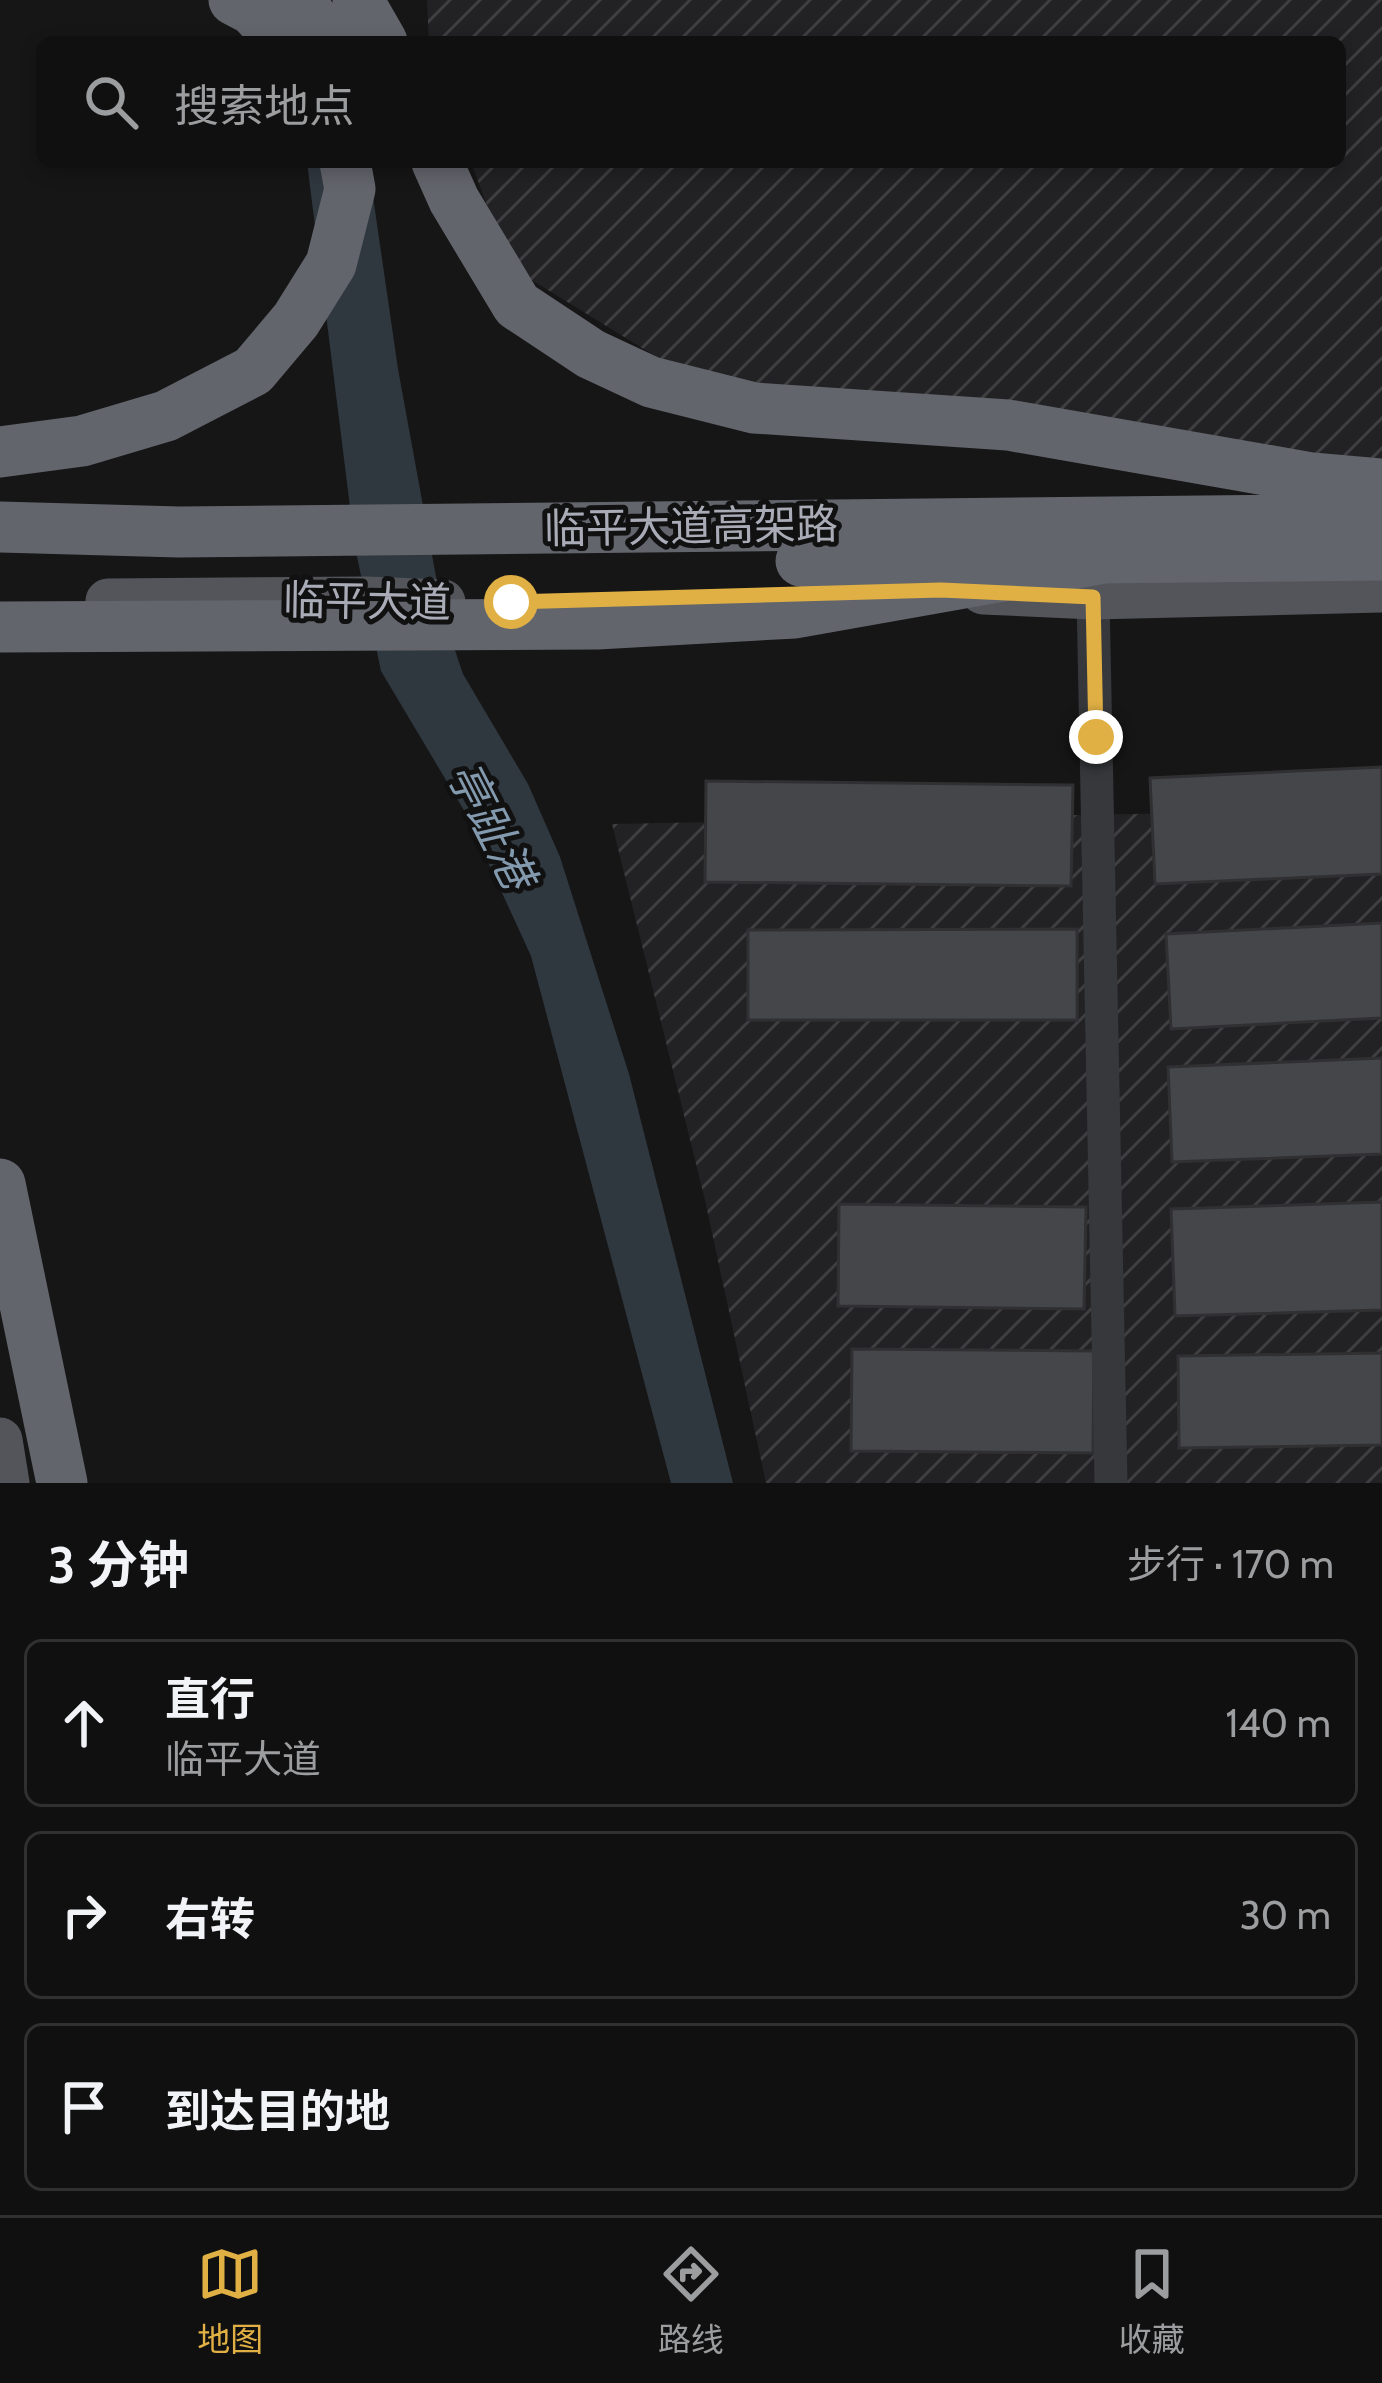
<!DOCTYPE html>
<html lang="zh">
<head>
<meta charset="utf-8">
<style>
  :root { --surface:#101011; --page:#1e1e1f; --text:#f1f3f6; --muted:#9c9d9f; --line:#303031; --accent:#e0b044 }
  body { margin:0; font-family:Cabin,"Noto Sans SC",sans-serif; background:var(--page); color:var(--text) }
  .stop { position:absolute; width:36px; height:36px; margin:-27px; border:9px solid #e0b044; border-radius:50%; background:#fff }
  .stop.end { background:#e0b044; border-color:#fff; box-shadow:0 3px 12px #0008 }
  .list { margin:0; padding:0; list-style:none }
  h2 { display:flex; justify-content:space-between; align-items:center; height:156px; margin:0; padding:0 48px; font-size:51px }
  h2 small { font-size:39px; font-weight:400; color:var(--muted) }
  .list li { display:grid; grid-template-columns:78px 1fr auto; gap:36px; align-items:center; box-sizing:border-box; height:168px; margin:0 24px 24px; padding:0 24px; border:3px solid var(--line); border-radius:18px }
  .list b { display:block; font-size:45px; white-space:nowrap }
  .list p { margin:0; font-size:39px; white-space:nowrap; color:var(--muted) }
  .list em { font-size:39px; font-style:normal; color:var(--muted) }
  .icon { flex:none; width:66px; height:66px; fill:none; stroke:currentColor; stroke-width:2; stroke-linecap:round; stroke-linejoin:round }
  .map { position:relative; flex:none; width:1382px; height:1483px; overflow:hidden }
  .search { position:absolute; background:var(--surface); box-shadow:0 6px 18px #0003; left:36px; right:36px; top:36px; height:132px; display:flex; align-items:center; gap:30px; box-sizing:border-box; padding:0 42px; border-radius:18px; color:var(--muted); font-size:45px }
  .sheet { height:732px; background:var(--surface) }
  nav { display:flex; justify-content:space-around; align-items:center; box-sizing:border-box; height:168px; border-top:3px solid var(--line); background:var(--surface); font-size:33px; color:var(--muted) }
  nav a { display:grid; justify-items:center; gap:6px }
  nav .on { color:var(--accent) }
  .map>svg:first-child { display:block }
  .industrial { fill:url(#industrial-furrows) }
  .water { fill:#30383f }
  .building { fill:#45464a; stroke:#303033; stroke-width:3 }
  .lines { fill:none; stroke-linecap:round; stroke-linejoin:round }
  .minor { stroke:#37383c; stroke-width:33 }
  .major { stroke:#53555a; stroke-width:45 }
  .highway { stroke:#63656c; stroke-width:51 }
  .highway-bridge { stroke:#63656c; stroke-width:51 }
  .route { stroke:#e0b044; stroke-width:15 }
  .labels { text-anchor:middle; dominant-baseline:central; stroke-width:10; stroke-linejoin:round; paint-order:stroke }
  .street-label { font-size:42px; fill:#a9acb6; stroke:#111112 }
  .water-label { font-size:45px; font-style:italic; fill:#8399ae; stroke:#111112 }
</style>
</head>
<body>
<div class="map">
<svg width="1382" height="1483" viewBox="0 0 1382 1483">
  <defs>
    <pattern id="industrial-furrows" width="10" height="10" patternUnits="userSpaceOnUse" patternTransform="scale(3)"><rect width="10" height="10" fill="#222224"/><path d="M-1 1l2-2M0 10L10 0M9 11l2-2" fill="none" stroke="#3f3f42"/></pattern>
  </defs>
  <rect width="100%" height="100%" fill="#161617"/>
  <g class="industrial">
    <path d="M427 0H1382V467L944 430 668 364 509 266 471 162H1340V42H429Z"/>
    <path d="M1382 809V1483H766L705 1200 612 824Z"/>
  </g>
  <path class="water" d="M307 162H368L398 369 443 615 463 674 528 784 560 857 629 1074 733 1483H671L531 956 465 812 381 671 355 547Z"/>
  <g class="building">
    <path d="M1382 767V874L1155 884 1150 778Z"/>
    <path d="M706 781 1073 785 1071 886 705 882Z"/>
    <path d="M1382 923V1018L1171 1029 1166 934Z"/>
    <path d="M1077 929V1020H748V930Z"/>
    <path d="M1382 1058V1154L1172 1162 1168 1067Z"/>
    <path d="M1382 1202V1310L1175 1316 1171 1209Z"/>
    <path d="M839 1204 1086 1207 1084 1309 838 1306Z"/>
    <path d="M852 1349 1094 1351 1093 1453 851 1451Z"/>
    <path d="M1382 1353V1445L1179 1448 1178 1356Z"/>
  </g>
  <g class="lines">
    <path class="minor" d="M1093 597 1111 1483"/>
    <g class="major">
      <path d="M983 592 1093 597 1382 590"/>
      <path d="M108 601 366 599 443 602"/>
      <path d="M0 1440 7 1483"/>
    </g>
    <g class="highway">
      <path d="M234 0 253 10 283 42"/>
      <path d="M299 0 330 42"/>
      <path d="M358 0 382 42"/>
      <path d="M437 162 454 200 517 305 591 354 651 382 754 408 1008 425 1312 478 1382 484"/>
      <path d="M0 452 82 441 166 416 253 371 296 320 331 264 350 189 345 162"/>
      <path d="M0 527 179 532 1382 519"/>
      <path d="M801 561 1382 555"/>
      <path d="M0 1184 62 1483"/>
    </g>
    <path class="highway-bridge" d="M0 627 597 624 795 613 1099 559"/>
  </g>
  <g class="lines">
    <path class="route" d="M511 602 941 590 1093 597 1096 737"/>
  </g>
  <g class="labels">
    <g class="street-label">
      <text transform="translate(691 526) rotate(-1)">临平大道高架路</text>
      <text transform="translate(367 601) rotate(1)">临平大道</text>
    </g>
    <g class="water-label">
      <text transform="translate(491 825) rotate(63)">亭趾港</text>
    </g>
  </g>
</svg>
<div class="stop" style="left:511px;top:602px"></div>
<div class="stop end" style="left:1096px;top:737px"></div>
<div class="search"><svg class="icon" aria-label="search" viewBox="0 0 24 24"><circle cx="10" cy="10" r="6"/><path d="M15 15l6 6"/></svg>搜索地点</div>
</div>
<section class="sheet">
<h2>3 分钟<small>步行 · 170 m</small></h2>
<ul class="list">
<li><svg class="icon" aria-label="ahead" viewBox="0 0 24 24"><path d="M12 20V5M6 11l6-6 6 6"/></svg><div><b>直行</b><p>临平大道</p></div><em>140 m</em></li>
<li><svg class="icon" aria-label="right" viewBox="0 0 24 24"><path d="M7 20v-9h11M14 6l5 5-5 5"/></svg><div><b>右转</b></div><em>30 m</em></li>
<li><svg class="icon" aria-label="arrive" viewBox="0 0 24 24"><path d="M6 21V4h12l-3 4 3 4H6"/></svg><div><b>到达目的地</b></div></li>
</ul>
</section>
<nav>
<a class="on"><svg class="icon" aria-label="map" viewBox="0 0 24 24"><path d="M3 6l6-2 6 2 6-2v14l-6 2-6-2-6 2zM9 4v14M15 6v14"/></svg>地图</a>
<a><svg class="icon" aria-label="directions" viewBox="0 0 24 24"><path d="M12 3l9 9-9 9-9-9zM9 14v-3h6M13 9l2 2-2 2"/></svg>路线</a>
<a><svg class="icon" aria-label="saved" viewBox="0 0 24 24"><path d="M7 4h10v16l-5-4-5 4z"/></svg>收藏</a>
</nav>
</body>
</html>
